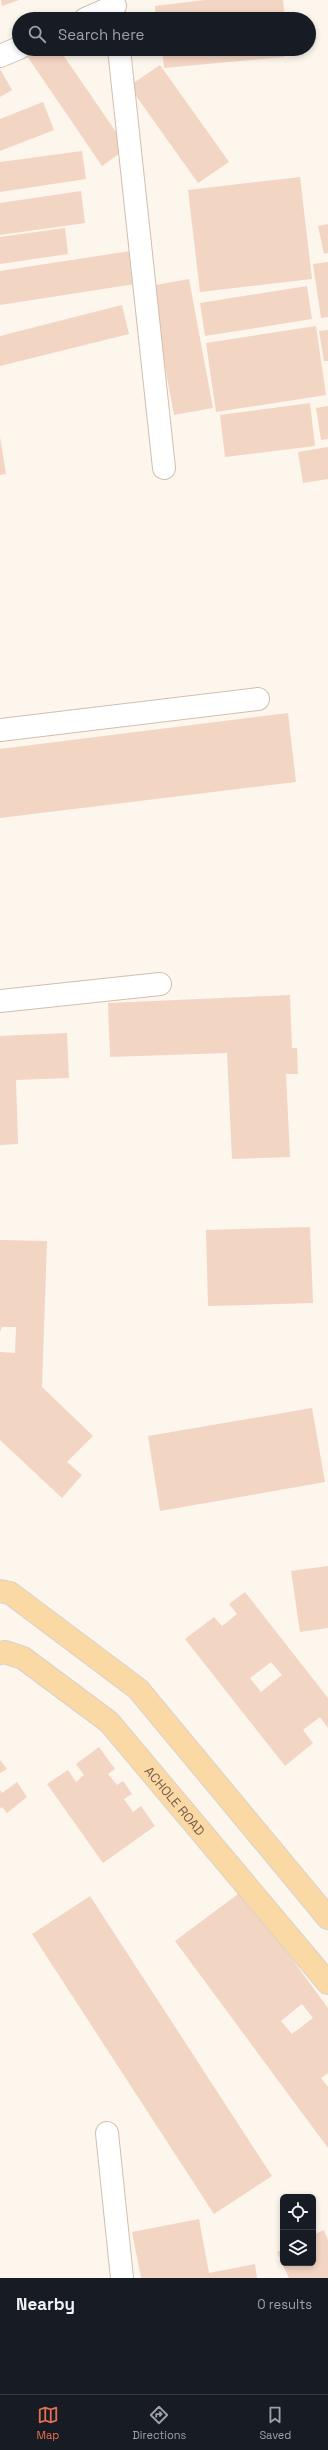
<!DOCTYPE html>
<html lang="en">
<head>
<meta charset="utf-8">
<style>
  :root { --surface:#171b24; --page:#20242c; --text:#f1f3f6; --muted:#9ea1a6; --line:#363941; --accent:#e76f51 }
  body { margin:0; font-family:"Space Grotesk",sans-serif; background:var(--page); color:var(--text) }
  .controls { position:absolute; right:12px; bottom:12px; display:grid; overflow:hidden; border-radius:6px; box-shadow:0 2px 6px #0003 }
  .controls button { width:36px; height:36px; display:grid; place-items:center; padding:0; border:0; border-bottom:1px solid var(--line); background:var(--surface); color:var(--text); font:20px sans-serif }
  .list { margin:0; padding:0; list-style:none }
  h2 { display:flex; justify-content:space-between; align-items:center; height:52px; margin:0; padding:0 16px; font-size:17px }
  h2 small { font-size:13px; font-weight:400; color:var(--muted) }
  .icon { flex:none; width:22px; height:22px; fill:none; stroke:currentColor; stroke-width:2; stroke-linecap:round; stroke-linejoin:round }
  .map { position:relative; flex:none; width:328px; height:2278px; overflow:hidden }
  .search { position:absolute; background:var(--surface); box-shadow:0 2px 6px #0003; left:12px; right:12px; top:12px; height:44px; display:flex; align-items:center; gap:10px; box-sizing:border-box; padding:0 14px; border-radius:22px; color:var(--muted); font-size:15px }
  .sheet { height:116px; background:var(--surface) }
  nav { display:flex; justify-content:space-around; align-items:center; box-sizing:border-box; height:56px; border-top:1px solid var(--line); background:var(--surface); font-size:11px; color:var(--muted) }
  nav a { display:grid; justify-items:center; gap:2px }
  nav .on { color:var(--accent) }
  .map>svg:first-child { display:block }
  .building { fill:#f3d5c3; fill-rule:evenodd }
  .lines { fill:none; stroke-linecap:round; stroke-linejoin:round }
  .minor-casing { stroke:#d1beb0; stroke-width:24 }
  .major-casing { stroke:#dad1cd; stroke-width:24 }
  .minor { stroke:#fff; stroke-width:22 }
  .major { stroke:#fbd9a5; stroke-width:22 }
  .labels { text-anchor:middle; dominant-baseline:central; stroke-width:4; stroke-linejoin:round; paint-order:stroke }
  .street-label { font-size:13px; fill:#7a5c4d; stroke:#fffaf3 }
</style>
</head>
<body>
<div class="map">
<svg width="328" height="2278" viewBox="0 0 328 2278">
  <rect width="100%" height="100%" fill="#fdf6ec"/>
  <g class="building">
    <path d="M1 0H19L2 6Z"/>
    <path d="M205 0H283L285 19H156L155 6Z"/>
    <path d="M37 49H59L127 148 102 166 27 56Z"/>
    <path d="M162 49H283L284 57 164 68Z"/>
    <path d="M160 65 229 162 198 183 129 86Z"/>
    <path d="M0 69 12 90 0 97Z"/>
    <path d="M43 102 54 130 0 151V119Z"/>
    <path d="M82 151 86 179 0 192V162Z"/>
    <path d="M300 177 312 279 200 292 188 190Z"/>
    <path d="M81 191 85 223 0 235V203Z"/>
    <path d="M328 224V253L324 254 318 226Z"/>
    <path d="M65 228 68 254 0 264V237Z"/>
    <path d="M130 251 135 284 0 305V271Z"/>
    <path d="M328 262V317L321 318 313 264Z"/>
    <path d="M189 279 213 408 174 415 150 286Z"/>
    <path d="M307 286 312 319 205 336 200 303Z"/>
    <path d="M122 305 129 334 0 366V336Z"/>
    <path d="M316 326 326 395 216 412 206 343Z"/>
    <path d="M328 330V361H324L319 331Z"/>
    <path d="M310 403 315 446 225 457 220 415Z"/>
    <path d="M328 406V439L321 440 316 408Z"/>
    <path d="M0 437 6 474 0 475Z"/>
    <path d="M328 447V479L303 483 298 452Z"/>
    <path d="M288 713 296 782 0 818V749Z"/>
    <path d="M290 995 292 1048H297L298 1074H286L290 1157 232 1159 227 1053 110 1057 108 1003Z"/>
    <path d="M67 1033 69 1078 16 1080 18 1144 0 1145V1036Z"/>
    <path d="M310 1227 313 1303 208 1306 206 1230Z"/>
    <path d="M0 1240 47 1241 42 1387 93 1436 67 1462 82 1475 62 1498 0 1440V1352L15 1353 16 1327H2L0 1332Z"/>
    <path d="M312 1408 325 1482 160 1511 148 1436Z"/>
    <path d="M328 1566V1628L300 1632 291 1571Z"/>
    <path d="M245 1592 328 1698V1728L320 1717 303 1730 313 1743 285 1766 185 1639 214 1617 222 1626 237 1614 229 1604ZM271 1662 282 1675 261 1692 250 1678Z"/>
    <path d="M99 1747 115 1769 108 1774 117 1785 123 1781 132 1794 124 1799 133 1812 141 1806 155 1826 103 1863 47 1784 68 1770 76 1782 84 1775 76 1764Z"/>
    <path d="M0 1760 7 1769 0 1773Z"/>
    <path d="M17 1782 27 1797 7 1813 2 1807 0 1809V1790L2 1793Z"/>
    <path d="M242 1891 328 2008V2073L321 2078 328 2087V2148L175 1941ZM302 2004 313 2018 292 2034 281 2021Z"/>
    <path d="M90 1896 272 2176 214 2214 32 1934Z"/>
    <path d="M199 2219 209 2273 255 2264 257 2278H141L132 2232Z"/>
    <path d="M324 2230 328 2240V2278H289L277 2252 283 2249V2263H313V2235Z"/>
  </g>
  <g class="lines">
    <g class="minor-casing">
      <g id="minor">
        <path d="M85 19 115 6"/>
        <path d="M119 49 164 468"/>
        <path d="M0 56 19 48"/>
        <path d="M0 730 258 699"/>
        <path d="M0 1001 160 984"/>
        <path d="M107 2133 122 2278"/>
      </g>
    </g>
    <g class="major-casing">
      <g id="major">
        <path d="M0 1591 10 1593 138 1689 328 1918"/>
        <path id="s1" d="M0 1653 5 1652 23 1658 109 1722 328 1983"/>
      </g>
    </g>
    <use href="#minor" class="minor"/>
    <use href="#major" class="major"/>
  </g>
  <g class="labels">
    <g class="street-label">
      <text stroke="none"><textPath href="#s1" startOffset="234">ACHOLE ROAD</textPath></text>
    </g>
  </g>
</svg>
<div class="controls">
<button><svg class="icon" aria-label="locate" viewBox="0 0 24 24"><circle cx="12" cy="12" r="6"/><path d="M12 2v4M12 18v4M2 12h4M18 12h4"/></svg></button>
<button><svg class="icon" aria-label="layers" viewBox="0 0 24 24"><path d="M12 4l9 5-9 5-9-5zM3 14l9 5 9-5"/></svg></button>
</div>
<div class="search"><svg class="icon" aria-label="search" viewBox="0 0 24 24"><circle cx="10" cy="10" r="6"/><path d="M15 15l6 6"/></svg>Search here</div>
</div>
<section class="sheet">
<h2>Nearby<small>0 results</small></h2>
<ul class="list">
</ul>
</section>
<nav>
<a class="on"><svg class="icon" aria-label="map" viewBox="0 0 24 24"><path d="M3 6l6-2 6 2 6-2v14l-6 2-6-2-6 2zM9 4v14M15 6v14"/></svg>Map</a>
<a><svg class="icon" aria-label="directions" viewBox="0 0 24 24"><path d="M12 3l9 9-9 9-9-9zM9 14v-3h6M13 9l2 2-2 2"/></svg>Directions</a>
<a><svg class="icon" aria-label="saved" viewBox="0 0 24 24"><path d="M7 4h10v16l-5-4-5 4z"/></svg>Saved</a>
</nav>
</body>
</html>
